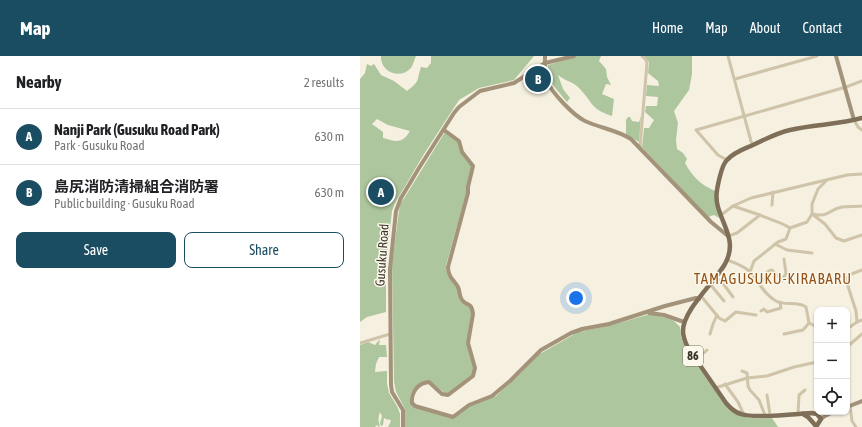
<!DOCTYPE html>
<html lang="en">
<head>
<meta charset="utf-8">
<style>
  :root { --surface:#fff; --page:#f2f2f2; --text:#202124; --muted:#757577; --line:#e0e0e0; --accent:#1a4c62 }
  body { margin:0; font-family:"Asap Condensed","Noto Sans JP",sans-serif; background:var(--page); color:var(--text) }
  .controls { position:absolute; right:12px; bottom:12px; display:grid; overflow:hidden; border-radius:8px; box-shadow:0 1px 3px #0004 }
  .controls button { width:36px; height:36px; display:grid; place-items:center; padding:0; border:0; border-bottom:1px solid var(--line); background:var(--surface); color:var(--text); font:20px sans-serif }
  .you { position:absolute; left:216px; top:242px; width:14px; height:14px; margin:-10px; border:3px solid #fff; border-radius:50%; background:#1a73e8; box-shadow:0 0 0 6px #1a73e833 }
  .badge { display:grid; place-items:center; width:26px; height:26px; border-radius:50%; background:var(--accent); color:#fff; font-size:13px; font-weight:700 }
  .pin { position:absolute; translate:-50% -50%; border:2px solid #fff; box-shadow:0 1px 4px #0006 }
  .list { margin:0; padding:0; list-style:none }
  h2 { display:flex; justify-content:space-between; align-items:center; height:52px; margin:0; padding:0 16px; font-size:17px }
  h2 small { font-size:13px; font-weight:400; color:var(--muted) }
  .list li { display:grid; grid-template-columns:26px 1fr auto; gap:12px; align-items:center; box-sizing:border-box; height:56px; padding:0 16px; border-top:1px solid var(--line) }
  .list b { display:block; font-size:15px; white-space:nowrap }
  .list p { margin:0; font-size:13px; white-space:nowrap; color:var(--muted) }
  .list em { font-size:13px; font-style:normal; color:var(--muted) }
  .actions { display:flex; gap:8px; padding:12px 16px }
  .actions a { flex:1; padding:9px 0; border:1px solid var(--accent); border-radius:8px; text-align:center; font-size:14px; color:var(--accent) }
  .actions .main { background:var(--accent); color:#fff }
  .icon { flex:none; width:22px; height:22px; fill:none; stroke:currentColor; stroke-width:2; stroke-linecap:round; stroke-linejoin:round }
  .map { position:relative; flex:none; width:502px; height:371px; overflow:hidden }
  header { display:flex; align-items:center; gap:24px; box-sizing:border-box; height:56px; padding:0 20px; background:var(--accent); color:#fff }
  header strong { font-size:19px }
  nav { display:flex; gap:22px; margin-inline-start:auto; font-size:14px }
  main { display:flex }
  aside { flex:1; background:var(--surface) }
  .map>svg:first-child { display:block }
  .green { fill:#aec69d; fill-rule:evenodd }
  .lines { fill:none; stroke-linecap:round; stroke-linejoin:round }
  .street { stroke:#cfc4a9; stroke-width:3 }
  .secondary { stroke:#a3937a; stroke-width:4 }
  .primary { stroke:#7f6f59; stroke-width:4.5 }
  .labels { text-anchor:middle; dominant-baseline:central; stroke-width:3; stroke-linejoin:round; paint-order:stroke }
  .shield { fill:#fcf8ec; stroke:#766f64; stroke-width:1 }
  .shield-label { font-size:12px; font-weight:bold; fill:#3c342a }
  .street-label { font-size:13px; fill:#3c342a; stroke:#fcf8ec }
  .quarter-label { font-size:15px; letter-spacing:1px; fill:#93541a; stroke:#fcf8ec }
</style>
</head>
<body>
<header>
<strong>Map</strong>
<nav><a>Home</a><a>Map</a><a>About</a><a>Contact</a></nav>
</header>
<main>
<aside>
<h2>Nearby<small>2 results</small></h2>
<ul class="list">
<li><span class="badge">A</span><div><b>Nanji Park (Gusuku Road Park)</b><p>Park · Gusuku Road</p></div><em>630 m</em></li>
<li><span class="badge">B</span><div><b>島尻消防清掃組合消防署</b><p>Public building · Gusuku Road</p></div><em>630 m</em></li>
</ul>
<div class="actions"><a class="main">Save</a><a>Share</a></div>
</aside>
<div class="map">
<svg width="502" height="371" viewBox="0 0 502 371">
  <rect width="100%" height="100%" fill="#f5f0df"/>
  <g class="green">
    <path d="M21 0H56C54 4 53 9 51 12 40 24 20 16 21 0Z"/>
    <path d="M71 0H174L154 24 119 32 99 44 64 98 35 147 32 155 26 208 22 209V226L26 227V256L7 261 0 266V23L5 17 7 8 11 10 14 8 21 19 34 25 47 35C61 24 56 26 61 11L67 12 71 7ZM17 63 28 69 50 75C42 89 35 85 23 82V76L12 68Z"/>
    <path d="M217 0H241L239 5 246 13 247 21 251 29 246 28 242 38 254 43 252 60C230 53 233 46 219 32 214 26 205 25 198 19L203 33 210 42 207 46C196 32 188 27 188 9Z"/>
    <path d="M284 0H332V18L329 34 314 55 318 67 316 84 317 93 323 97 327 103 325 107C332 120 341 129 355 135L361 163 354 159 348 161 282 91 284 72H289L294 64 285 56 286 50H297L298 41 286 40 287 29 299 30 298 25 288 17 289 6Z"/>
    <path d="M281 60 279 86 266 78V64L268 61H270L272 65 279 66Z"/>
    <path d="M85 76 98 85C99 96 104 102 112 110L107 135 86 209 87 218 98 233 100 245 107 249 111 253V260L108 277 114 316 111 320 90 337 86 338 71 326C58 330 48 331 51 348L92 362 111 349 136 340 161 317 178 299 218 276 252 269 290 258 304 261 314 265 320 271 321 281 326 294 368 353C381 363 396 363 412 362L418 371H45V353L36 336 34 326 32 208 39 155 40 149Z"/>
    <path d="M20 283 19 289H26L27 301H19L16 308 15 316 27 315V328L29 337 38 352 40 358V371H28L31 365 29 363 28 364 24 362 23 369 21 370 20 367 22 360 20 356C18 362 18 365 20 370L19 371 17 369 15 371H0V289L8 286 15 289Z"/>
  </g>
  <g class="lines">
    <g class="street">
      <path d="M368 0 392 89"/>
      <path d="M375 23 457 0"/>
      <path d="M494 64 498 71 502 74"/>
      <path d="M280 91 287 7 286 4 282 0"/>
      <path d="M367 104 358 99 336 74 486 31 502 25"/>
      <path d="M412 149 413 136"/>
      <path d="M373 150 400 159"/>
      <path d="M502 150C496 151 489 150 482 151 469 153 470 162 452 158L465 168 476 182 484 185 502 179"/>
      <path d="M361 159 373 150 391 142 487 119 502 118"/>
      <path d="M368 180 377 177 400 159C410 164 421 166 430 172"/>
      <path d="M415 188 427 194 452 197"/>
      <path d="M367 204C375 207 382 209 389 215 398 224 404 239 416 245 425 250 438 245 446 251L449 267 457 271"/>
      <path d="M390 216 394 205 418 186 426 183 430 172 447 166 452 158V148L458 133 466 125"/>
      <path d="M356 221 365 230 373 241"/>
      <path d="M350 228 364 245"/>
      <path d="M399 228 405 222 407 216 412 214 422 225 426 217 424 203"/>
      <path d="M341 240 359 262 365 265 376 256 396 259"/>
      <path d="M401 255 404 253 407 256 421 252 420 246"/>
      <path d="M497 266 496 255 486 224 489 219 502 214"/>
      <path d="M487 273 497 266 502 264"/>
      <path d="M350 278 353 268 357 259"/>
      <path d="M424 278 443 274 449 267"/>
      <path d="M0 287 30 278"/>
      <path d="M487 291 502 278"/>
      <path d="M336 304 347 294"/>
      <path d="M382 315 387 317 388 330 390 334 399 344 405 359"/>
      <path d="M365 328 378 346 384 359"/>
      <path d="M355 332 387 322 407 320 434 311 457 306"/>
      <path d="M407 339 410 359"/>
      <path d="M490 350 492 365 496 371"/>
      <path d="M438 358 439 339 445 334"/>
    </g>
    <g class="secondary">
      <path d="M185 0C185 8 184 17 187 25 192 37 213 59 225 65 240 72 257 74 271 83L351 166 368 180"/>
      <path d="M476 0 494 64"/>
      <path d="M84 74 99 85 102 96 113 110 108 131V137L88 211C88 221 94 224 98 231 100 235 99 240 102 244 108 251 111 245 113 258L108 287 115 312 113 320 88 339 82 338 69 326C58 327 51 336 52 347L55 350 93 361 109 349 132 340 150 325 181 294 211 277 222 273 249 268 305 250 336 242 339 243"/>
      <path d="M289 257 304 259 324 266"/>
      <path d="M487 351 502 345"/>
      <path d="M461 363 465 360 473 356"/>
      <path d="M43 371V354L32 336 31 329 30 213 36 155 41 142 59 112 94 57 99 51 120 35 154 27 185 7 214 0"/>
    </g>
    <g class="primary">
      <path d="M443 358 448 361 456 370"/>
      <path d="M456 371 461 363 457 358 451 357C435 358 394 363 381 358 374 356 370 352 366 347L328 292C325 286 323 281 323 275 323 254 354 227 365 208 377 186 364 172 358 151 355 141 357 133 359 124 361 117 362 109 367 104 374 96 384 93 393 89 405 83 417 77 430 74 454 68 478 69 502 62"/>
    </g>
  </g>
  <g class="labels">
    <rect class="shield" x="323" y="290" width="20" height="20" rx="3"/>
    <g class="shield-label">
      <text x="333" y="300">86</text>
    </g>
    <g class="street-label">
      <text transform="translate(22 199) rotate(-86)">Gusuku Road</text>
    </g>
    <g class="quarter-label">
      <text x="413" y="222">TAMAGUSUKU-KIRABARU</text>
    </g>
  </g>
</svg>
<div class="controls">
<button>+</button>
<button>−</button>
<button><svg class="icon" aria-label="locate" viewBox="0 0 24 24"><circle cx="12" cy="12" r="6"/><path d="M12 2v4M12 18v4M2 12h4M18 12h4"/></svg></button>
</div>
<div class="you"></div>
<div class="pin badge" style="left:21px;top:136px">A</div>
<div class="pin badge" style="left:178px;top:23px">B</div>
</div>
</main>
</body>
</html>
